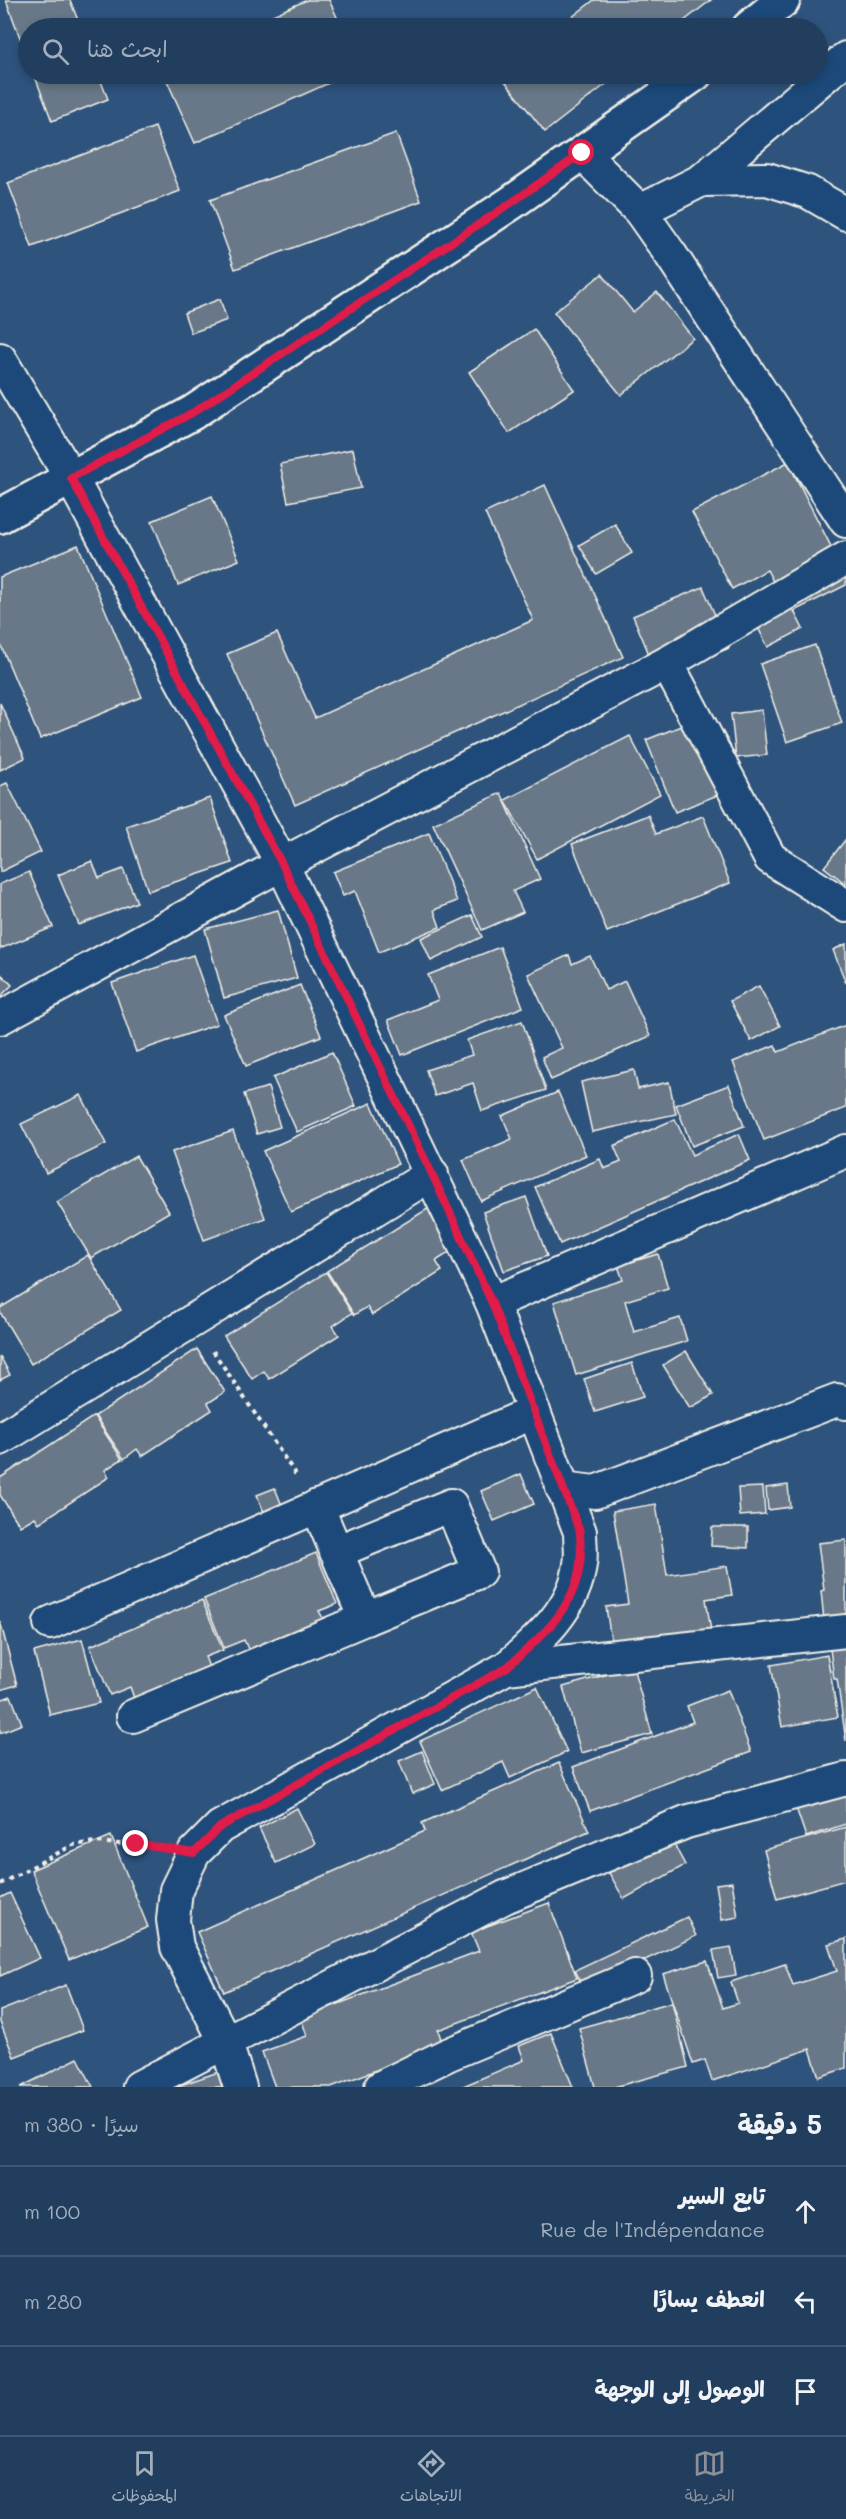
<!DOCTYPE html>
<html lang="ar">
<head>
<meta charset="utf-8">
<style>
  :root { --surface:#223e5e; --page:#2e4967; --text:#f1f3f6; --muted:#a2aebc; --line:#3f5773; --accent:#8c9099 }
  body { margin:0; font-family:Mali,"Playpen Sans Arabic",sans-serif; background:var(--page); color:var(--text); direction:rtl }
  .stop { position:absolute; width:18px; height:18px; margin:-14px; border:4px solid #e11d48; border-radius:50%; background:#fff }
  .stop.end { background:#e11d48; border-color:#fff; box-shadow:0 2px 6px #0008 }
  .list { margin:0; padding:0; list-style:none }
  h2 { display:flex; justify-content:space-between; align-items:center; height:78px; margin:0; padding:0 24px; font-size:26px }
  h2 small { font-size:20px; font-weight:400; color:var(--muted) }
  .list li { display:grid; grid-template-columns:39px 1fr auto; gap:18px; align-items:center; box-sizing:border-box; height:90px; padding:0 24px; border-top:2px solid var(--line) }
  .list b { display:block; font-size:22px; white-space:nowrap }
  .list p { margin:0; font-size:20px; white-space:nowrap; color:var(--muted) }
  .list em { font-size:20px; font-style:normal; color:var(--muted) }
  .icon { flex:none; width:33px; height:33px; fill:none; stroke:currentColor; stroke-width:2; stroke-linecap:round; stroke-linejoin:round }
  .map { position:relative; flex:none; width:846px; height:2087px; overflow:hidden; direction:ltr }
  .search { position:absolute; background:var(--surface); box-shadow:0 3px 9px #0003; left:18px; right:18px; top:18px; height:66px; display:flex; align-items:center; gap:15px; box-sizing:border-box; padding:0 21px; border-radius:33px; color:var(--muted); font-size:22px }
  .sheet { height:348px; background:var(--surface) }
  nav { display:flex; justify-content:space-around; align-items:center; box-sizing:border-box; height:84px; border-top:2px solid var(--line); background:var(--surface); font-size:16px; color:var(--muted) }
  nav a { display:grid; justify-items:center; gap:3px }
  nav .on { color:var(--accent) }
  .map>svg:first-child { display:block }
  .building { fill:#687888; stroke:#f4f1e8; stroke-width:1.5 }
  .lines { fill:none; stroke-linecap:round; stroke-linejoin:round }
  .street-casing { stroke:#f4f1e8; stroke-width:36 }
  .secondary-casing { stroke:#f4f1e8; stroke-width:38 }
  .path { stroke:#f4f1e8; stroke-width:4; stroke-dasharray:4.5 4.5; stroke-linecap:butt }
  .street { stroke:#1f4a7a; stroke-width:32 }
  .secondary { stroke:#1f4a7a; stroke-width:33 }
  .route { stroke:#e11d48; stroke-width:8 }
</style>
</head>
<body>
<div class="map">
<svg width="846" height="2087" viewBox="0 0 846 2087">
  <rect width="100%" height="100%" fill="#2e537d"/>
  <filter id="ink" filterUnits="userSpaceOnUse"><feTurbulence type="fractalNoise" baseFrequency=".0167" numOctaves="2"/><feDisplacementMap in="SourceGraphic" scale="12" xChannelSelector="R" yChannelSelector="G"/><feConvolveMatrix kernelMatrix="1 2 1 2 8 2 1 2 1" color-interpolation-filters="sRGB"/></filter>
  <g filter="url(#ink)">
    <g class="building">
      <path d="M6 0H70L81 28H28V59Z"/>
      <path d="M307 0H329L342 28H243Z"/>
      <path d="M594 0H711L675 28H558Z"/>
      <path d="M34 74H98L108 99 52 121Z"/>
      <path d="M164 74H349L195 143Z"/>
      <path d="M502 74H619L545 132 500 75Z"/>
      <path d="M155 127 180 191 32 247 8 183Z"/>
      <path d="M396 133 421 201 235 269 210 200Z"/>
      <path d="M602 274 633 312 657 292 693 338 621 395 554 312Z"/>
      <path d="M220 299 227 320 191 333 184 313Z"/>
      <path d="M534 329 574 390 509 433 469 372Z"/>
      <path d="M353 449 361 488 288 502 280 464Z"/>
      <path d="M788 462 846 576V585L794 611 803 629 768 647 754 620 785 604 767 570 732 589 692 512Z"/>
      <path d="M545 485 623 657 295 805 227 654 277 633 315 718 533 620 485 513Z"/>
      <path d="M212 496 239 560 178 585 152 521Z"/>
      <path d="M615 524 632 553 596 574 579 545Z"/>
      <path d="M78 545 142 697 40 739 0 643V577Z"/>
      <path d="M703 587 729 648 659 678 633 616Z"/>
      <path d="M815 645 842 723 787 742 760 664Z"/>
      <path d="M0 703 25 758 0 770Z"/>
      <path d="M762 710 767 755 736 758 731 714Z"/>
      <path d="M691 722 720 794 675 812 646 740Z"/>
      <path d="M630 736 660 794 537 859 505 800Z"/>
      <path d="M7 783 41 852 0 872V786Z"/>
      <path d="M501 793 540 879 513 891 523 912 482 930 433 824Z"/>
      <path d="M210 798 232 863 148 891 126 826Z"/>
      <path d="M648 815 656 834 703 816 730 883 607 932 572 844Z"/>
      <path d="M429 833 457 901 434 910 440 927 379 952 355 891 343 896 333 872Z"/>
      <path d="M846 839V884L824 867Z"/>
      <path d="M92 861 99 878 123 869 137 902 79 925 58 875Z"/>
      <path d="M29 872 53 927 0 949V884Z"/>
      <path d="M278 910 297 978 224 998 205 929Z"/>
      <path d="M472 915 482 937 431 961 421 938Z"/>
      <path d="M846 944V983L833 950Z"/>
      <path d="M500 947 523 1007 402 1055 388 1020 438 1000 428 975Z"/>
      <path d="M193 955 217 1024 136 1052 112 983Z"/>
      <path d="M569 955 572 964 590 956 606 990 625 981 650 1036 551 1080 542 1057 562 1048 528 974Z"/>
      <path d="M0 973 12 985 0 997Z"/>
      <path d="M300 985 321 1036 246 1066 224 1015Z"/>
      <path d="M759 986 780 1026 751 1041 730 1001Z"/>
      <path d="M522 1021 546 1090 482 1111 473 1083 435 1096 426 1070 472 1055 467 1040Z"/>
      <path d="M846 1025V1108L764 1140 733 1062 775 1045 778 1052Z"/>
      <path d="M332 1052 356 1106 297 1132 273 1078Z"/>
      <path d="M634 1070 638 1089 669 1082 676 1114 592 1132 581 1082Z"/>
      <path d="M729 1085 744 1126 692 1146 676 1105Z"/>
      <path d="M268 1087 280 1127 257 1134 244 1094Z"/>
      <path d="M558 1092 586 1155 481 1201 463 1160 512 1139 502 1116Z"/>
      <path d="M81 1095 106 1144 46 1173 21 1124Z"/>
      <path d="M371 1103 398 1164 291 1212 263 1151Z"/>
      <path d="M675 1119 692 1155 739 1134 750 1160 560 1244 535 1187 600 1159 604 1169 621 1162 614 1146Z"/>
      <path d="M233 1131 265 1218 204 1240 172 1152Z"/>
      <path d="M136 1156 169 1212 91 1258 57 1202Z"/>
      <path d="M526 1197 547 1256 504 1271 483 1212Z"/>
      <path d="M429 1208 455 1249 436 1261 442 1271 372 1315 367 1307 354 1315 327 1271Z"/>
      <path d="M658 1254 668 1288 625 1301 634 1332 680 1318 687 1341 576 1375 554 1302 623 1280 618 1266Z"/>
      <path d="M88 1255 121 1310 31 1364 0 1312V1308Z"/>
      <path d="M326 1272 352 1313 333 1326 339 1335 269 1379 264 1371 252 1379 224 1336Z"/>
      <path d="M197 1349 225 1392 208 1403 212 1410 142 1456 137 1449 124 1459 95 1416Z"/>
      <path d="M686 1351 713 1395 690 1408 663 1365Z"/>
      <path d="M0 1356 10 1375 0 1380Z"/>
      <path d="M632 1363 643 1397 595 1412 584 1379Z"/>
      <path d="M94 1416 122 1459 105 1470 109 1477 39 1523 35 1517 20 1526 0 1495V1478Z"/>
      <path d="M521 1474 534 1504 494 1521 481 1491Z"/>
      <path d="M788 1485 790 1507 768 1510 766 1488Z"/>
      <path d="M763 1487 765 1514 740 1516 738 1488Z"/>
      <path d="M275 1488 285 1513 267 1520 257 1495Z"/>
      <path d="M656 1504 667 1575 727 1566 732 1595 706 1599 711 1631 612 1647 606 1607 628 1604 613 1511Z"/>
      <path d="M712 1527H748V1548L711 1546Z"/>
      <path d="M846 1540V1618L824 1620 821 1591 824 1590 818 1543Z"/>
      <path d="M316 1553 337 1604 319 1611 324 1620 249 1651 244 1640 224 1648 204 1599Z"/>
      <path d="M202 1600 223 1650 205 1657 209 1667 134 1698 130 1687 110 1695 90 1646Z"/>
      <path d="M0 1621 17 1685 0 1690Z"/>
      <path d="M82 1639 99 1703 50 1715 34 1652Z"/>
      <path d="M846 1646V1741L837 1679H834L830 1649Z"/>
      <path d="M827 1655 838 1717 782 1727 771 1665Z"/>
      <path d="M633 1667 652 1734 581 1753 563 1687Z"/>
      <path d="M537 1687 567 1752 510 1778 503 1762 442 1790 420 1741Z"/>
      <path d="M728 1690 751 1752 590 1811 573 1767 693 1722 687 1706Z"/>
      <path d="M11 1696 22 1724 0 1733V1700Z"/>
      <path d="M422 1751 435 1784 412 1794 399 1761Z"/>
      <path d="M559 1763 589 1831 224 1992 197 1932 425 1831 422 1823Z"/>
      <path d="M846 1783V1824L806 1837 794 1802Z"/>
      <path d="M297 1808 315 1844 276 1863 259 1828Z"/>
      <path d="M846 1827V1880L777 1899 764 1850Z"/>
      <path d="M111 1836 148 1927 69 1960 31 1870Z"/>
      <path d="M670 1837 685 1865 624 1899 608 1871Z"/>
      <path d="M732 1882 738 1917 722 1920 716 1884Z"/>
      <path d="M10 1893 40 1958 0 1976V1898Z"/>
      <path d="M549 1903 577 1978 438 2030 443 2045 331 2087H275L262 2052 307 2036 301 2018 479 1951 471 1932Z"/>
      <path d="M687 1917 696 1936 584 1989 575 1970Z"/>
      <path d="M846 1939V2068L819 2077 810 2049 712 2081 705 2060 693 2064 663 1974 707 1961 723 2008 738 2003 731 1982 785 1964 793 1985 837 1971 828 1944Z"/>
      <path d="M731 1947 736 1975 718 1978 713 1950Z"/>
      <path d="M66 1985 83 2030 14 2057 0 2022V2011Z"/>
      <path d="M672 2002 688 2067 614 2087H595L579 2028Z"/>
      <path d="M551 2033 573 2087H461L524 2060 519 2046Z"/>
      <path d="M78 2058 93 2087H21Z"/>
      <path d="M224 2070 230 2087H175Z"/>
    </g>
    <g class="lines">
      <g class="street-casing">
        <g id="street">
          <path d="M582 153 640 211 671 255 846 521"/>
          <path d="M702 180 767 179 808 192 846 214"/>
          <path d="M640 211 702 180 846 58"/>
          <path d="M0 359 71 478 282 864 492 1303 580 1532C580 1542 582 1554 580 1564 575 1609 538 1640 506 1668L220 1827 194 1853 176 1890 173 1920 177 1947 226 2043 240 2087"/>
          <path d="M667 663 770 858 846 906"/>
          <path d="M0 1018 282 864 667 663 846 558"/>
          <path d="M492 1303 846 1151"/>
          <path d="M0 1439 432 1174"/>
          <path d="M562 1488 595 1492 837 1400 846 1403"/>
          <path d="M317 1506 365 1619 479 1572 451 1505 336 1552"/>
          <path d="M50 1623 534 1412"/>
          <path d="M506 1668 846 1631"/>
          <path d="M133 1716 365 1619"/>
          <path d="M139 2087 505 1897 686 1822 846 1779"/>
          <path d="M381 2087 447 2055 635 1976"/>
        </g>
      </g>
      <g class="secondary-casing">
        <g id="secondary">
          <path d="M749 28 783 0"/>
          <path d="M0 516 192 413 511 203 695 74"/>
        </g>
      </g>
      <g class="path">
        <path d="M213 1351 296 1475"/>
        <path d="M0 1884 73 1845 95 1842 157 1847"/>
      </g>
      <use href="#street" class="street"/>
      <use href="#secondary" class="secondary"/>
    </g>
  </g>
  <g class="lines" filter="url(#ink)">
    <path class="route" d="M136 1844 194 1853 220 1827 506 1668C538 1640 575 1609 580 1564 582 1554 580 1542 580 1532L492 1303 432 1174 282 864 71 478 192 413 511 203 582 153"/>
  </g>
</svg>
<div class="stop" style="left:582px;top:153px"></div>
<div class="stop end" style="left:136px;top:1844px"></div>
<div class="search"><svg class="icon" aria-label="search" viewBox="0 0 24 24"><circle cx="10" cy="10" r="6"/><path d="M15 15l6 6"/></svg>ابحث هنا</div>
</div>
<section class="sheet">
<h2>5 دقيقة<small>سيرًا · 380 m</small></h2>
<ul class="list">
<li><svg class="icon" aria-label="ahead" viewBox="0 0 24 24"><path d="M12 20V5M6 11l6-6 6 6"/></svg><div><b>تابع السير</b><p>Rue de l'Indépendance</p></div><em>100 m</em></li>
<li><svg class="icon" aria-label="left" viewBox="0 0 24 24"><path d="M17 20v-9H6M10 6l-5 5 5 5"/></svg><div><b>انعطف يسارًا</b></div><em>280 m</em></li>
<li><svg class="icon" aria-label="arrive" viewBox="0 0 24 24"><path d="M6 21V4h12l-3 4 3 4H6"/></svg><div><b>الوصول إلى الوجهة</b></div></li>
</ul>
</section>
<nav>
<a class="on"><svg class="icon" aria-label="map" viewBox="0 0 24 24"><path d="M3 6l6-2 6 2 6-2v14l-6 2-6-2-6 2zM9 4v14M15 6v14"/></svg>الخريطة</a>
<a><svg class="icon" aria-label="directions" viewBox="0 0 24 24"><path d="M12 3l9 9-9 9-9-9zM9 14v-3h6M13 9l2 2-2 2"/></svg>الاتجاهات</a>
<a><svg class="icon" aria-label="saved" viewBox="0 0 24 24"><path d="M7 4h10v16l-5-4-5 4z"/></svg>المحفوظات</a>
</nav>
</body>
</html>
